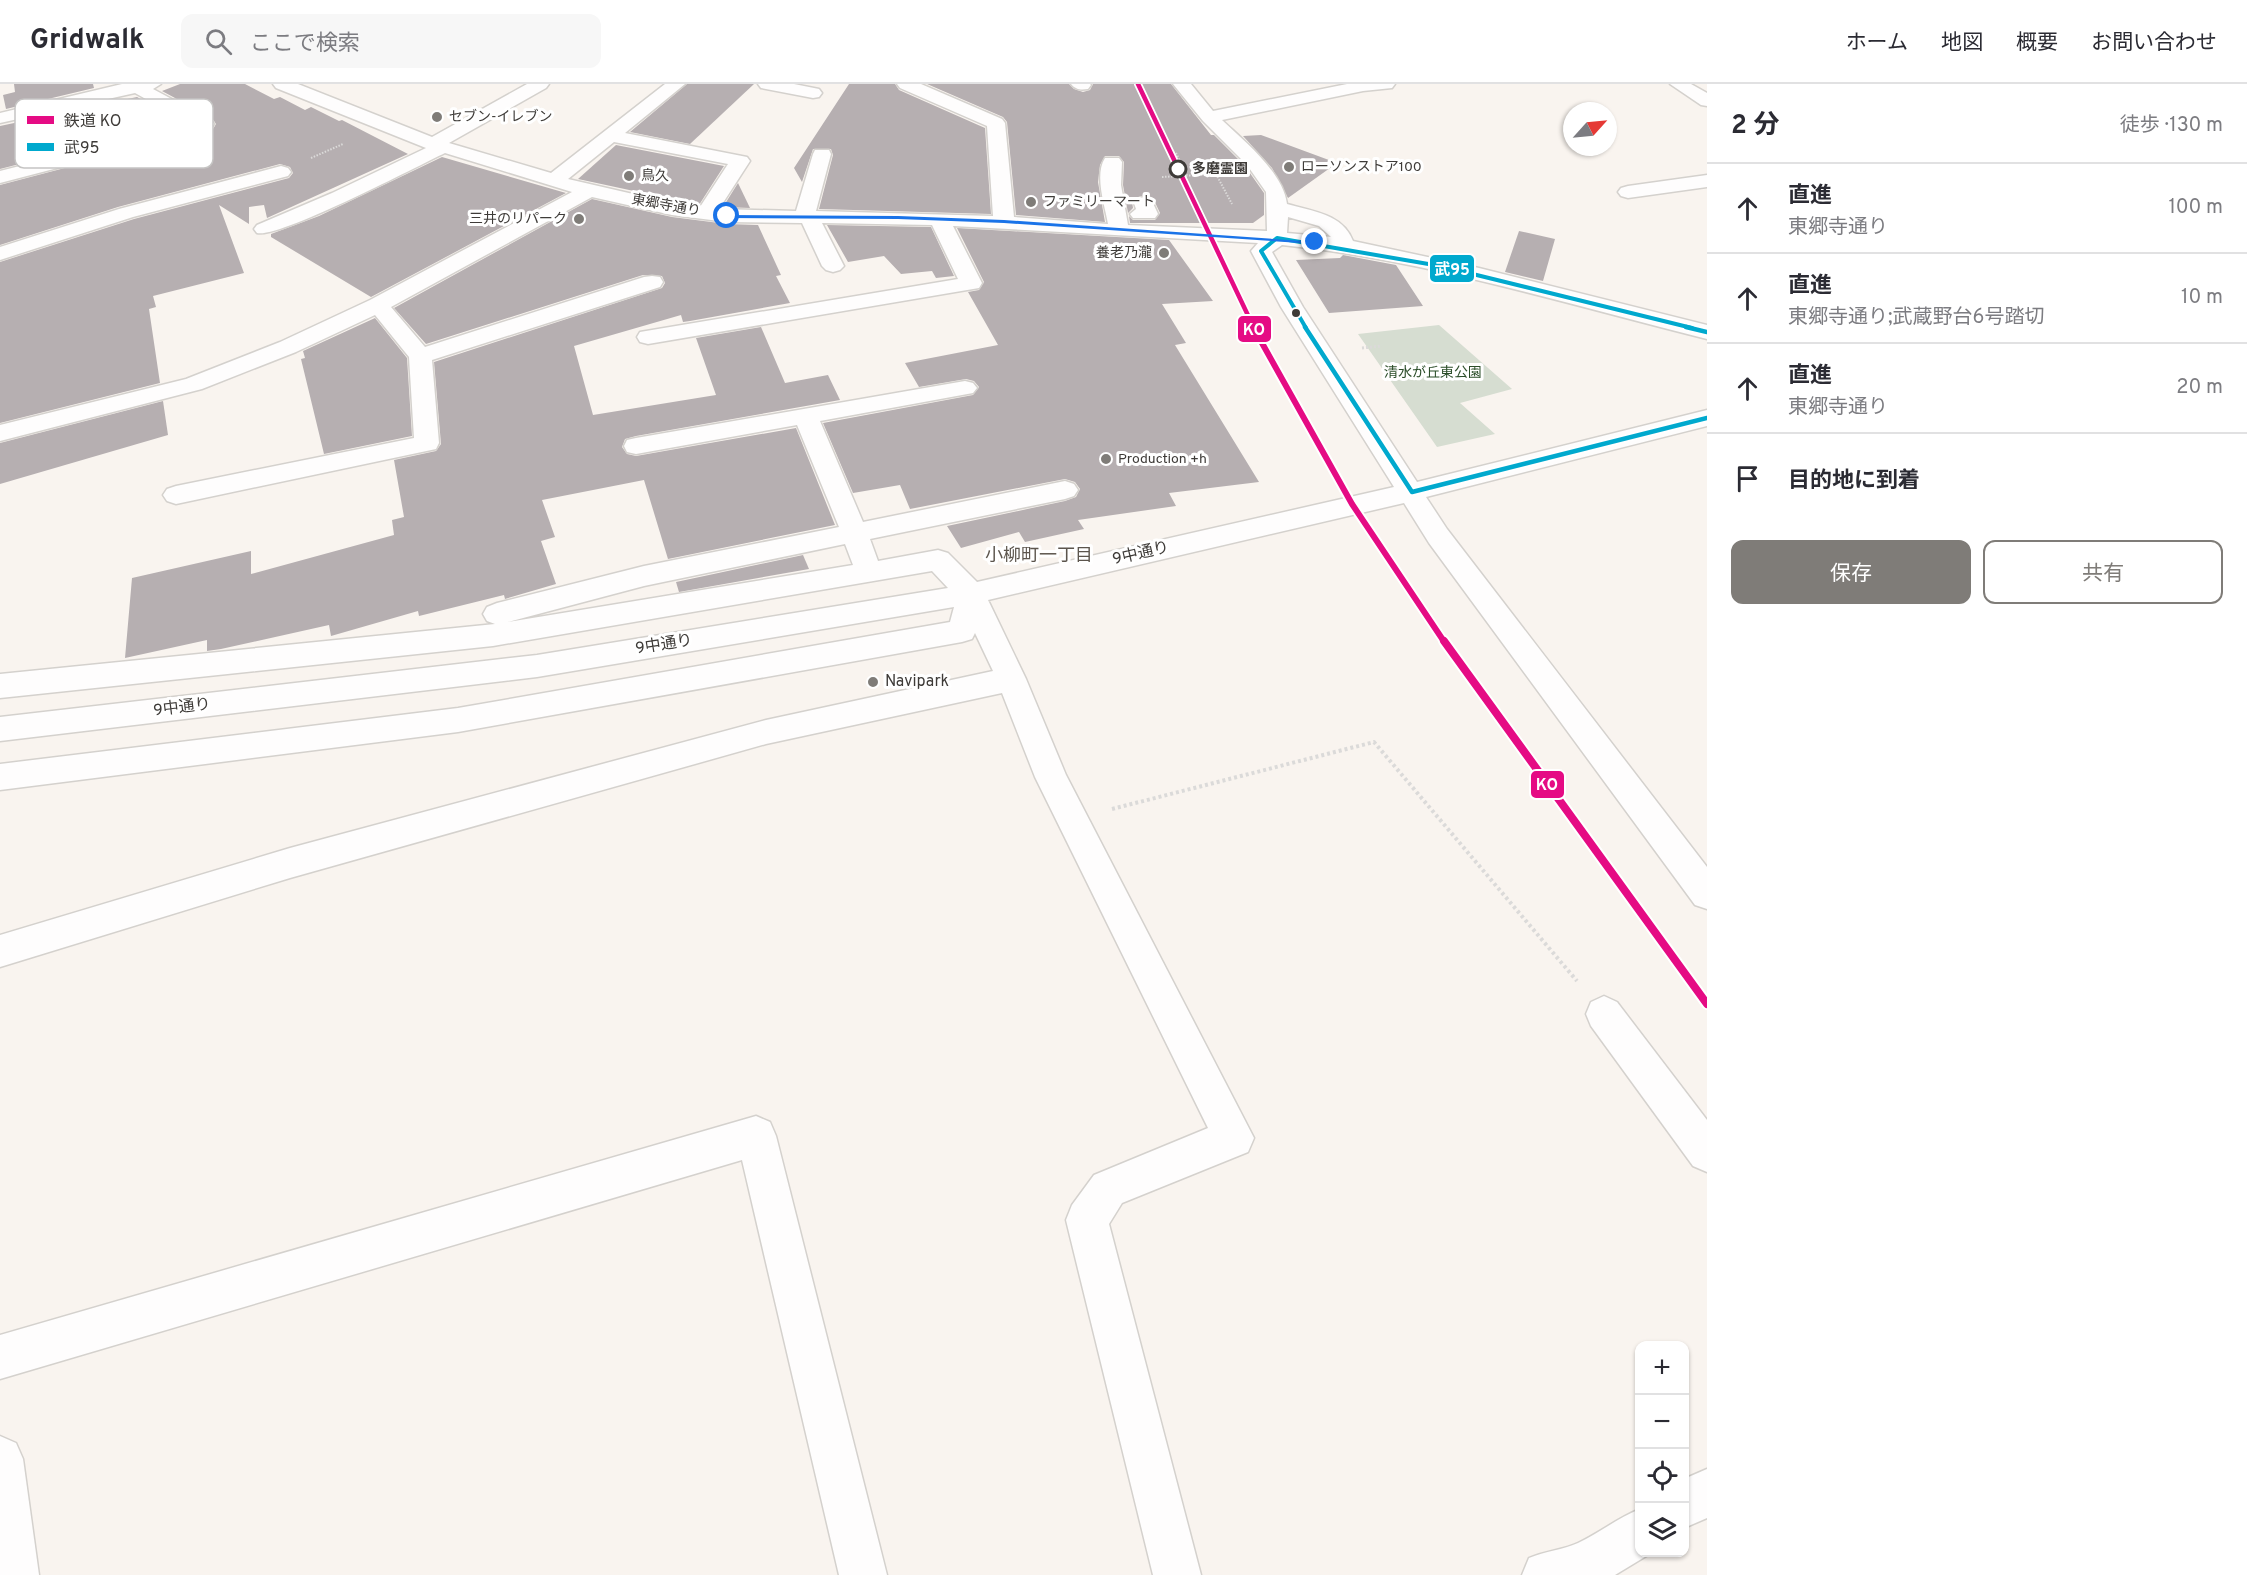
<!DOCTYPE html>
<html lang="ja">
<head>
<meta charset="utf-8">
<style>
  :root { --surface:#fff; --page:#f7f7f7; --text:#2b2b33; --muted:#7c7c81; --line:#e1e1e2; --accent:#7f7c78 }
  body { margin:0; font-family:Overpass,"Noto Sans JP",sans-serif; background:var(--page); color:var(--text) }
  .controls { position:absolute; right:18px; bottom:18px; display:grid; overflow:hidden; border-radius:12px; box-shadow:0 2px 4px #0004 }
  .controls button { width:54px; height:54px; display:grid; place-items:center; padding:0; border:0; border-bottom:2px solid var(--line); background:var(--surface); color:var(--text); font:30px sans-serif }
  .compass { position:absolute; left:1563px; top:18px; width:54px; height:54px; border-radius:50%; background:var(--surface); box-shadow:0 2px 4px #0004; rotate:63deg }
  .stop { position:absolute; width:18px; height:18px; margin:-14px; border:4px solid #1a73e8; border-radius:50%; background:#fff }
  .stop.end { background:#1a73e8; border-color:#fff; box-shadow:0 2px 6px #0008 }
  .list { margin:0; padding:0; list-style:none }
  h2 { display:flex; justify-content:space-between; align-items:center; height:78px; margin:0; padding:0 24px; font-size:26px }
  h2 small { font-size:20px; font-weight:400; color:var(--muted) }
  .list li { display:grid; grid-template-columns:39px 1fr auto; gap:18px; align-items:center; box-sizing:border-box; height:90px; padding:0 24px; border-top:2px solid var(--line) }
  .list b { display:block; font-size:22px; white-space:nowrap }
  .list p { margin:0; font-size:20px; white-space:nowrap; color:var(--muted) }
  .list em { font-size:20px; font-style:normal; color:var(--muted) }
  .actions { display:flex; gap:12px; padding:18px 24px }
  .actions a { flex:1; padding:14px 0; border:2px solid var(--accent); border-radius:12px; text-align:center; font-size:21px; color:var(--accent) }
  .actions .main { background:var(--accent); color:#fff }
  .icon { flex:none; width:33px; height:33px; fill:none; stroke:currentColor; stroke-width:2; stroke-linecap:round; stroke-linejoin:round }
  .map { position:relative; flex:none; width:1707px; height:1491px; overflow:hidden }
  header { display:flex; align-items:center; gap:36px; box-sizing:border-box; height:84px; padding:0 30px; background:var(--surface); border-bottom:2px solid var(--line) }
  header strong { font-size:28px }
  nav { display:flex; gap:33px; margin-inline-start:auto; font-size:21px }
  .search { width:420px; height:54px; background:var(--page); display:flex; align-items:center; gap:15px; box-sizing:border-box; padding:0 21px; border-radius:12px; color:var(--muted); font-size:22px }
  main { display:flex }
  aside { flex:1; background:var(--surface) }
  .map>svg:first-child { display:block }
  .green { fill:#d6ddd1 }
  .building { fill:#b6afb1 }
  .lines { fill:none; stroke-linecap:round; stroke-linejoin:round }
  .minor-casing { stroke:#d4d1cd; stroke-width:3 }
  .path-far2 { stroke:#dbdad9; stroke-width:2; stroke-dasharray:1.5 1.5; stroke-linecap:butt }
  .path-far1 { stroke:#dbdad9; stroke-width:3; stroke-dasharray:2 2; stroke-linecap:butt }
  .path { stroke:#dbdad9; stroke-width:4; stroke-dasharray:3 3; stroke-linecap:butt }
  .minor { fill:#fefdfd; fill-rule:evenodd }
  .bus-1-far1-casing { stroke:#fff; stroke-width:7 }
  .bus-1-casing { stroke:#fff; stroke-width:8 }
  .bus-1-far1 { stroke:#00a9ce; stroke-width:4 }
  .bus-1 { stroke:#00a9ce; stroke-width:4.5 }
  .rail-1-far2-casing { stroke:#fff; stroke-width:8 }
  .rail-1-far1-casing { stroke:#fff; stroke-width:10 }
  .rail-1-casing { stroke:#fff; stroke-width:12 }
  .rail-1-far2 { stroke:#e50b84; stroke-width:4.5 }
  .rail-1-far1 { stroke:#e50b84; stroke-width:6 }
  .rail-1 { stroke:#e50b84; stroke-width:8 }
  .route { fill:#1a73e8 }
  .poi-dot { fill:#7f7c78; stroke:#fff; stroke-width:2 }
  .stop-dot { fill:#fff; stroke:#3e3b38; stroke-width:3 }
  .bus-dot { fill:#3e3b38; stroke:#fff; stroke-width:2 }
  .labels { text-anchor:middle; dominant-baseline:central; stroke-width:6; stroke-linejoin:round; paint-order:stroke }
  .far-poi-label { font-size:14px; fill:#3e3b38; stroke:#fff; text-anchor:start }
  .far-stop-label { font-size:14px; font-weight:bold; fill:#3e3b38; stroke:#fff; text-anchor:start }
  .far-street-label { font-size:14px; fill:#3e3b38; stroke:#fff }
  .far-park-label { font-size:14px; fill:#2b4d29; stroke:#fff }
  .street-label { font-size:16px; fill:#3e3b38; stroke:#fff }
  .poi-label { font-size:16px; fill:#3e3b38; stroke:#fff; text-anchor:start }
  .neighbourhood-label { font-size:18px; fill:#5c554d; stroke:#fff }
  .key { fill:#fff; stroke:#c5c4c3; stroke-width:1.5 }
  .key-label { font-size:16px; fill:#3e3b38 }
  .line-badge { stroke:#fff; stroke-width:2 }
  .badge-label { font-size:16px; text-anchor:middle; font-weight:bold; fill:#fff }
</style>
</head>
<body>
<header>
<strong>Gridwalk</strong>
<div class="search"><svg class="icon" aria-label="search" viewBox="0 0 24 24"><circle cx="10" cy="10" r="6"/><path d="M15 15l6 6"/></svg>ここで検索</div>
<nav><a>ホーム</a><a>地図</a><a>概要</a><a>お問い合わせ</a></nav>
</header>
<main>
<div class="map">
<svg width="1707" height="1491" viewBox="0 0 1707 1491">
  <rect width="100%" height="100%" fill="#f9f4ef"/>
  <path class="green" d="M1439 241 1512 305 1460 319 1495 350 1437 363 1358 250Z"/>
  <g class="building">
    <path d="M14 0H93L94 4 6 25 3 11 15 8Z"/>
    <path d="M180 0H245L274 15 280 13 305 26 311 23 339 37 342 36 408 70 267 134 264 121 249 123V140L219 121 244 189 153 212 156 223 149 225 160 299 0 339V178L134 135 289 94 293 89 290 83 280 80 118 123 0 161V101L213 45 216 40 212 34 162 7Z"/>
    <path d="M687 0H754L690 60 630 48Z"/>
    <path d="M849 0H895L899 6 985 44 991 130 819 125 833 71 831 65H813L802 98 794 84Z"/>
    <path d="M927 0H1069L1074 5 1083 8 1090 6 1093 0H1171L1211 51H1214L1245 82 1264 109V131L1253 139H1130L1129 132 1133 136H1155L1160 129 1153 114 1145 111 1135 114 1132 118 1133 124 1128 129 1123 101 1124 78 1119 72H1105L1100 81 1098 98 1105 138 1016 131 1007 38 1003 33Z"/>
    <path d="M137 13 183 38 0 85V42Z"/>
    <path d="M1261 51 1337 79 1288 114 1272 84 1243 52Z"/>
    <path d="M616 61 724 82 699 121 578 95Z"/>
    <path d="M442 73 566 109 371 213 271 153V150L319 132Z"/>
    <path d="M738 99 750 124 723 123Z"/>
    <path d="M592 115 672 133 727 140 758 141 781 191 776 192 790 219 690 237 683 238 681 231 574 262 593 331 716 311 696 254 761 243 785 299 828 291 840 316 636 352 625 355 622 363 627 370 636 372 796 344 835 441 668 475 644 396 542 416 555 453 541 457 556 500 505 515 504 511 419 532 418 527 331 552 329 541 221 565 207 567V556L125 574 132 494 251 467V490L394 451 392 436 404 433 394 376 436 367 441 360 434 278 662 204 665 199 662 192 643 191 426 260 394 224Z"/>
    <path d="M827 141 931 143 954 192 936 194 932 187 901 190 884 172 848 178Z"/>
    <path d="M957 144 1169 156 1213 217 1162 220 1186 259 1175 261 1259 398 1169 409 1176 422 1078 436 1084 445 1025 458 1019 448 961 464 947 442 1065 417 1076 413 1080 405 1075 398 1065 395 910 425 900 401 853 409 823 339 973 311 979 303 974 297 966 295 919 303 905 279 998 261 968 208 979 206 984 198Z"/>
    <path d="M1519 147 1555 155 1543 197 1505 188Z"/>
    <path d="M1343 171 1396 181 1423 222 1329 229 1296 176 1340 174Z"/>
    <path d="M375 234 407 274 412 352 324 370 301 275 305 274 303 267Z"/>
    <path d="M163 317 168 351 0 400V359Z"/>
    <path d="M803 471 809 485 679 508 676 498Z"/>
  </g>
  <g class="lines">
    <g class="minor-casing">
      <g id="minor">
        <path d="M122 0H161L153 5 211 36 214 40 211 44 0 99V87L189 39 135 9 0 39V29Z"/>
        <path d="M273 0H298L432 53 527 0H549L546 4 449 59 551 89 665 0H685L625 49 747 73 750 77 719 125 796 127 813 70 815 66H829L831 70 816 127 993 132 987 42 900 4 897 0H921L1002 35 1005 39 1014 133 1108 140C1105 122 1094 91 1105 74H1119L1122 78 1121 101 1128 141 1267 147 1266 108 1247 81 1203 37 1173 0H1191L1213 27 1347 0H1395L1392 4 1363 7 1222 36C1244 57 1283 88 1287 120 1312 127 1343 130 1353 157L1479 184 1707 241V255C1566 220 1426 176 1282 161L1272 168 1303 223 1417 398 1707 326V342L1426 413 1447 445 1707 783V825L1695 821 1429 459 1404 419 988 516 1026 595 1066 691 1254 1054 1248 1068 1122 1119 1109 1140 1201 1491H1153L1066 1136 1072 1121 1094 1091 1208 1044 1035 693 1002 609 766 660 290 794 0 883V851L290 764 766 636 993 587 975 549 972 555 962 558 458 648 0 706V680L458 624 950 538 954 523 537 593 0 657V633L537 571 948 504 932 487 493 562 0 614V590L495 540 487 537 483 530 487 523 497 519 644 482 839 443 797 341 636 370 627 368 624 362 627 356 636 354 965 297 973 299 977 304 973 309 820 337 863 438 1065 397 1074 400 1078 406 1074 412 1065 415 870 455 878 477 938 466 948 469 977 498 1394 403 1281 223 1251 167 1258 159 953 142 982 199 979 204 648 260 640 258 637 253 640 248 958 195 932 141 822 139 844 182 840 186 833 188 826 186 822 182 802 139 727 138 672 131 592 113 391 223 425 263 644 193 652 192 660 193 663 198 660 203 432 276 439 359 436 365 176 420 167 417 163 411 167 405 176 402 414 354 409 273 375 231 296 268 202 305 0 357V341L186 295 280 258 370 216 572 108 445 69C416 83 278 155 257 149L254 145 257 141 332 109 426 64 276 4ZM614 58 728 80 700 123 672 119 568 95ZM1288 133 1319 142 1331 153 1287 149ZM845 460 853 481 508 538 644 502Z"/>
        <path d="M758 0H794L819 5 822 9 819 13 813 14 761 4Z"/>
        <path d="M1071 0H1090L1091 1 1088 5C1081 6 1076 6 1071 0Z"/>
        <path d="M1670 0H1691L1707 9V22L1701 21Z"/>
        <path d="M281 82 288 84 291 88 288 92 133 133 0 176V163L119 125Z"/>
        <path d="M1707 91V103L1628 114 1621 112 1618 108 1621 104 1628 102Z"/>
        <path d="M1144 113 1151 115 1158 130 1155 134H1133L1130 130 1136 125 1134 119 1137 115Z"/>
        <path d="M1604 912 1617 918 1707 1036V1088L1693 1082 1591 942 1586 930 1591 918Z"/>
        <path d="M756 1032 770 1038 776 1052 887 1491H839L742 1076 0 1295V1251Z"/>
        <path d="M0 1352 16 1359 23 1375 39 1491H0Z"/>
        <path d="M1707 1385V1434L1684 1444V1395Z"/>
        <path d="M1640 1425V1468H1653L1615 1491H1522L1529 1474C1545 1467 1563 1466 1578 1459 1599 1449 1618 1434 1640 1425Z"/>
      </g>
    </g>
    <g class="path-far2">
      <path d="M1176 69 1187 91"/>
      <path d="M311 74 343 60"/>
      <path d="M1162 93 1216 90 1232 120"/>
    </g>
    <path class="path-far1" d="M1362 264 1382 262"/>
    <path class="path" d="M1112 725 1374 658 1577 897"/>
    <use href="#minor" class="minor"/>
    <g class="bus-1-far1-casing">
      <path id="bus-1-far1" d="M1306 244 1261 167 1277 154 1440 182 1692 244"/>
    </g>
    <g class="bus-1-casing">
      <g id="bus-1">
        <path d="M1305 243 1412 408 1707 334"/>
        <path d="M1686 243 1707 248"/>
      </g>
    </g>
    <use href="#bus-1-far1" class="bus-1-far1"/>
    <use href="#bus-1" class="bus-1"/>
    <g class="rail-1-far2-casing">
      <path id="rail-1-far2" d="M1138 0 1254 244"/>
    </g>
    <g class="rail-1-far1-casing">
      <path id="rail-1-far1" d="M1253 243 1352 420 1445 559"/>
    </g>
    <g class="rail-1-casing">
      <path id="rail-1" d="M1444 557 1707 920"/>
    </g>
    <use href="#rail-1-far2" class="rail-1-far2"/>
    <use href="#rail-1-far1" class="rail-1-far1"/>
    <use href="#rail-1" class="rail-1"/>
  </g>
  <path class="route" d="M725 131 898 132 1004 136 1318 158 1315 160 1004 139 898 135 727 134Z"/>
  <g class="poi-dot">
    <circle cx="437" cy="33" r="6"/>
    <circle cx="1289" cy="83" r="6"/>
    <circle cx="629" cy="92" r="6"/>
    <circle cx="1031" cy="118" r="6"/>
    <circle cx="579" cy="135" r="6"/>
    <circle cx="1164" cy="169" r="6"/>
    <circle cx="1106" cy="375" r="6"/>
    <circle cx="873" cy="598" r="6"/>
  </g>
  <circle class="stop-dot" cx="1178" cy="85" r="8"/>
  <circle class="bus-dot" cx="1296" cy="229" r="5"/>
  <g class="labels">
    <g class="far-poi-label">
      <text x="449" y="33">セブン-イレブン</text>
      <text x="1301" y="83">ローソンストア100</text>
      <text x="641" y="92">鳥久</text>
      <text x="1043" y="118">ファミリーマート</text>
      <text x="567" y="135" text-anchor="end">三井のリパーク</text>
      <text x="1152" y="169" text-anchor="end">養老乃瀧</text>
      <text x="1118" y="375">Production +h</text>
    </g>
    <g class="far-stop-label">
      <text x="1192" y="85">多磨霊園</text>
    </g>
    <g class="far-street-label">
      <text transform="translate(666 122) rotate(10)">東郷寺通り</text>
    </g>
    <g class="far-park-label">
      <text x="1433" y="289">清水が丘東公園</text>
    </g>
    <g class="street-label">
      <text transform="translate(1141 470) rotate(-13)">9中通り</text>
      <text transform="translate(664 561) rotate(-9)">9中通り</text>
      <text transform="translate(182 624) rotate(-7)">9中通り</text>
    </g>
    <g class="poi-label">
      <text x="885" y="598">Navipark</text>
    </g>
    <g class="neighbourhood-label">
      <text x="1039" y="472">小柳町一丁目</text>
    </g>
  </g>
  <rect x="15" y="15" width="198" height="69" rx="9" class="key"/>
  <rect x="27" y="32" width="27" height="8" fill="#e50b84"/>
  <rect x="27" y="59" width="27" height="8" fill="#00a9ce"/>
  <g class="key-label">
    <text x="64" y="42">鉄道 KO</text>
    <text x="64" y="69">武95</text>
  </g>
  <g class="line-badge">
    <rect x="1429" y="170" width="46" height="29" rx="6" fill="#00a9ce"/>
    <rect x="1237" y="231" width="35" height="28" rx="6" fill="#e50b84"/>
    <rect x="1530" y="686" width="35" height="29" rx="6" fill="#e50b84"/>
  </g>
  <g class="badge-label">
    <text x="1452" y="191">武95</text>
    <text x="1254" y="251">KO</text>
    <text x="1547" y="706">KO</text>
  </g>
</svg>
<div class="controls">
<button>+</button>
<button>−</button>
<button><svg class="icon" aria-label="locate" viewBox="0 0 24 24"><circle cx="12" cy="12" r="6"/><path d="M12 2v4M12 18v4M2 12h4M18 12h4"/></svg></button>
<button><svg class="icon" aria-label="layers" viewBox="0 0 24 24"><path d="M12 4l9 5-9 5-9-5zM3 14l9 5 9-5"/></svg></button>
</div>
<svg class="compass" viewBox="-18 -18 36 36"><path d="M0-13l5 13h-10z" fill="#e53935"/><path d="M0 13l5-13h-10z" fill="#7c7c81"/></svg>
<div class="stop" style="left:727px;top:132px"></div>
<div class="stop end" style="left:1315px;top:158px"></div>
</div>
<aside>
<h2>2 分<small>徒歩 · 130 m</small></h2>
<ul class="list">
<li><svg class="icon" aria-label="ahead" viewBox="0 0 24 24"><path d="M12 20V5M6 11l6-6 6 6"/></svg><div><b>直進</b><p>東郷寺通り</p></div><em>100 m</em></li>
<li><svg class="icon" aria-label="ahead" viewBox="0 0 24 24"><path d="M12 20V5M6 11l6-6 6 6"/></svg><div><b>直進</b><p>東郷寺通り;武蔵野台6号踏切</p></div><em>10 m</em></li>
<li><svg class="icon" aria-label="ahead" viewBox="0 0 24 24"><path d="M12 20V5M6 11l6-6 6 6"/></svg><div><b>直進</b><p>東郷寺通り</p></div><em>20 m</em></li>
<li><svg class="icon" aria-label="arrive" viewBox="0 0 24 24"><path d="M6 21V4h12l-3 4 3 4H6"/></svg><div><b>目的地に到着</b></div></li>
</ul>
<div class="actions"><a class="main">保存</a><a>共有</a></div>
</aside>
</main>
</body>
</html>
